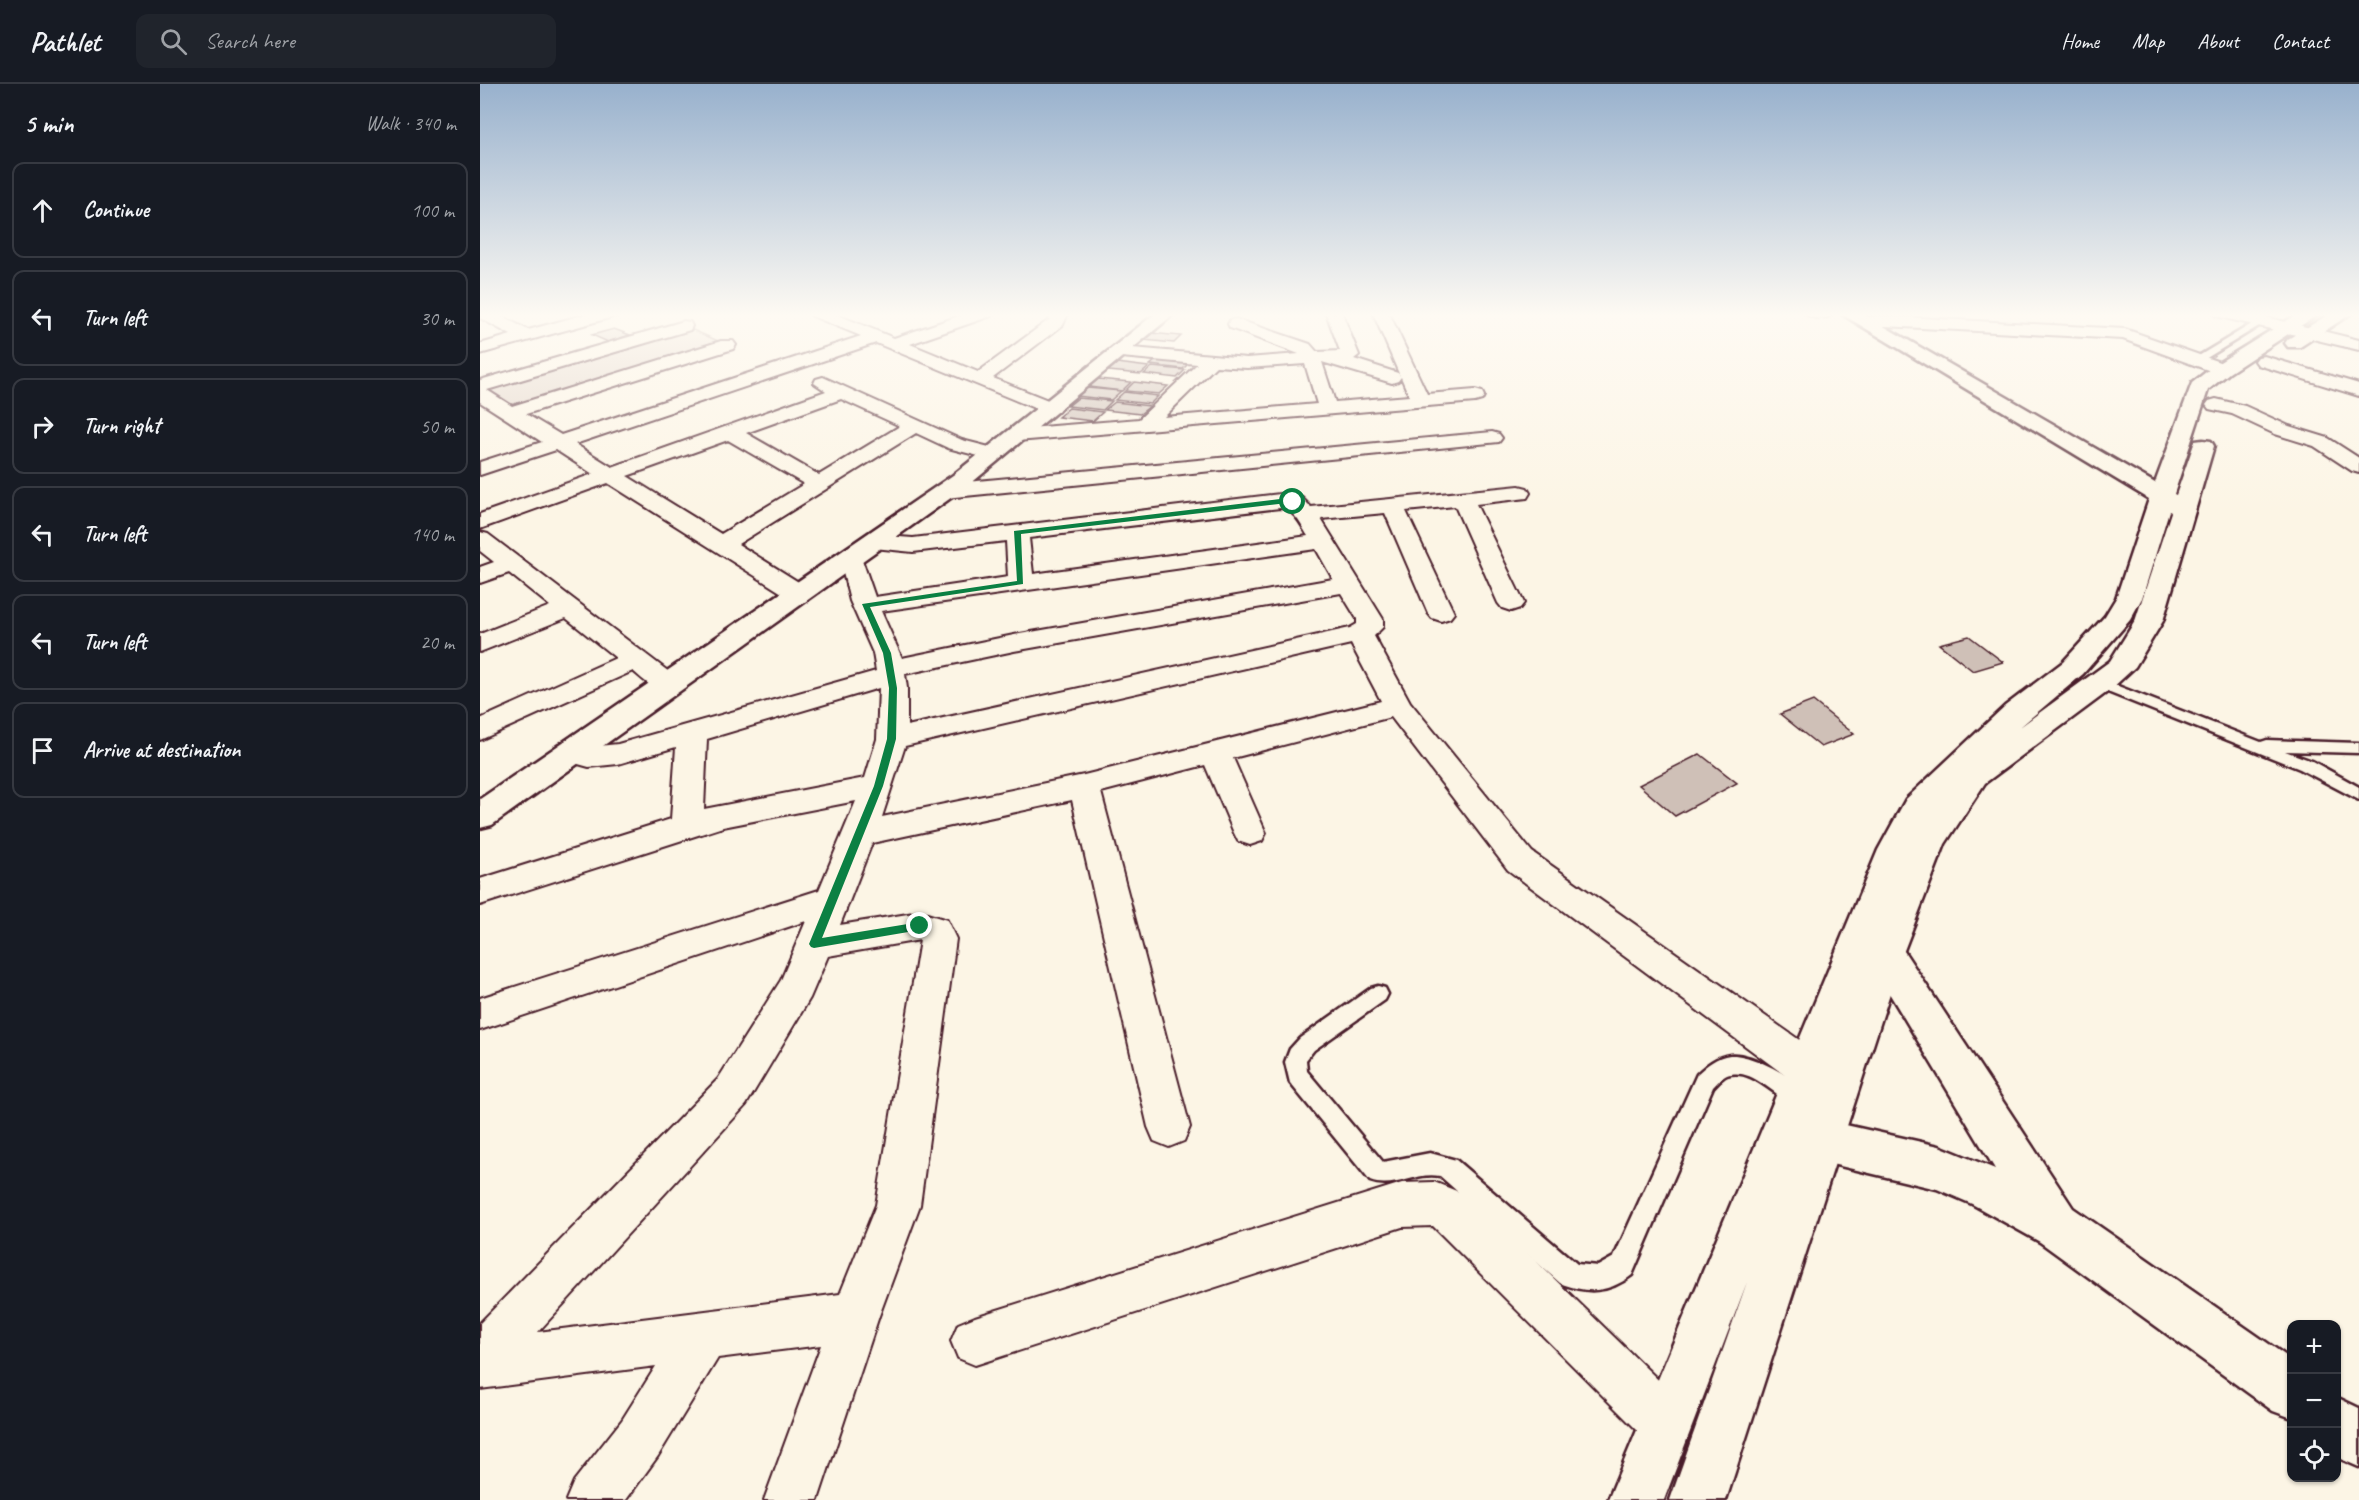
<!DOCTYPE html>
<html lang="en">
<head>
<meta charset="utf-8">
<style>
  :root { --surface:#171b24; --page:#20242c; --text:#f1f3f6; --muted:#9ea1a6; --line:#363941 }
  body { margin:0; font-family:Caveat,sans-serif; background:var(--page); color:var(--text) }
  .controls { position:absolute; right:18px; bottom:18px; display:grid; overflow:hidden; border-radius:12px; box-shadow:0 2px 4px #0004 }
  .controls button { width:54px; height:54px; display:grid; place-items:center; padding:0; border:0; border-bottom:2px solid var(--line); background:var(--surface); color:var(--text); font:30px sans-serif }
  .stop { position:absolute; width:18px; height:18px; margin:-14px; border:4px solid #0b8043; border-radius:50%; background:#fff }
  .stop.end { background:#0b8043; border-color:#fff; box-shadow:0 2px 6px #0008 }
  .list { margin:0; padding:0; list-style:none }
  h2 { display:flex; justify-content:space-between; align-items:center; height:78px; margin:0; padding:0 24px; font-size:26px }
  h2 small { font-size:20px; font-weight:400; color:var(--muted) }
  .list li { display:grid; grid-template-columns:39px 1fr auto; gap:18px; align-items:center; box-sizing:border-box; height:96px; margin:0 12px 12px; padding:0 12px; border:2px solid var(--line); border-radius:12px }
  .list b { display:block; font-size:22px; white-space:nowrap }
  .list em { font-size:20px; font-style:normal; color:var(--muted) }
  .icon { flex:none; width:33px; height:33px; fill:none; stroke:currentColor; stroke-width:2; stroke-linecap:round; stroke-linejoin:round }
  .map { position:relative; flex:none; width:1879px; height:1416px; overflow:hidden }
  header { display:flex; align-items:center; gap:36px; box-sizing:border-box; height:84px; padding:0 30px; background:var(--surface); border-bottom:2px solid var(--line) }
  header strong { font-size:28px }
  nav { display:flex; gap:33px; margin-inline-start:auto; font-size:21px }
  .search { width:420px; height:54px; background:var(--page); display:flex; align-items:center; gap:15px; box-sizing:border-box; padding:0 21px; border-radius:12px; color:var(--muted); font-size:22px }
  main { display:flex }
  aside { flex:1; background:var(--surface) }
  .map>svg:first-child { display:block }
  .green { fill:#e2d5ca; stroke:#967a7a; stroke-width:1.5 }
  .building { fill:#cfc0b7; stroke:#4a1f2b; stroke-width:1.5 }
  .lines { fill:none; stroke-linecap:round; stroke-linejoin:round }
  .service-casing { stroke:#4a1f2b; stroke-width:5 }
  .minor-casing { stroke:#4a1f2b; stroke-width:4 }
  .tertiary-casing { stroke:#4a1f2b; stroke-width:5 }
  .secondary-casing { stroke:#4a1f2b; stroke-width:5 }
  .service { fill:#fcf5e5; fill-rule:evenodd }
  .minor { fill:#fcf5e5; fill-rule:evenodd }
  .tertiary { fill:#fcf5e5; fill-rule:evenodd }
  .secondary { fill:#fcf5e5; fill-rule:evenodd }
  .route { fill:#0b8043 }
</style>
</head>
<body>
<header>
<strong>Pathlet</strong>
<div class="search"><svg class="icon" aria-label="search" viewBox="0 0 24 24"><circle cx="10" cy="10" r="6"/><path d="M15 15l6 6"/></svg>Search here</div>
<nav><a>Home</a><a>Map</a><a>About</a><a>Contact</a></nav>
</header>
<main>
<aside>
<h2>5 min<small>Walk · 340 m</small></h2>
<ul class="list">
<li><svg class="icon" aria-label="ahead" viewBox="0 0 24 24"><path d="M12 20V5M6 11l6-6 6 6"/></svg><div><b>Continue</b></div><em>100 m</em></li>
<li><svg class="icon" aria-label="left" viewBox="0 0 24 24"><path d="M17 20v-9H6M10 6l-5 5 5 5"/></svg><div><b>Turn left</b></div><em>30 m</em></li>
<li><svg class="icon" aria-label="right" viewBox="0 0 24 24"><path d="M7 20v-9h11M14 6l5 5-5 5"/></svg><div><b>Turn right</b></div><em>50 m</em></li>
<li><svg class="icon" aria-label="left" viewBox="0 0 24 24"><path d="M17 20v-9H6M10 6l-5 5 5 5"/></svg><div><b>Turn left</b></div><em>140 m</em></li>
<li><svg class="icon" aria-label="left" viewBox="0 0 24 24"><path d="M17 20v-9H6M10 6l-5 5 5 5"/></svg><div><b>Turn left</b></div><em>20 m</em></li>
<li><svg class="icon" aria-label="arrive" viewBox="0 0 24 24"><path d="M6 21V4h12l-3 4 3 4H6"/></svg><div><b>Arrive at destination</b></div></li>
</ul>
</aside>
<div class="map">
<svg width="1879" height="1416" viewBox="0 0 1879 1416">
  <rect width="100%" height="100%" fill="#fcf5e5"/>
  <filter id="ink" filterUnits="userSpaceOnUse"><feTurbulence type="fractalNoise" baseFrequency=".0167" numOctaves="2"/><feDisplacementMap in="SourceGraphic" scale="12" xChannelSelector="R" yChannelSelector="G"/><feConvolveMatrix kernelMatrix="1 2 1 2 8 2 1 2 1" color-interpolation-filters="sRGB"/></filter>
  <g filter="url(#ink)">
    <path class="green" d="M204 242 247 261 29 329 0 302Z"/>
    <g class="building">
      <path d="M134 245 150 251 128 258 112 251Z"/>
      <path d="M671 249 701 252 694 259 663 256Z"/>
      <path d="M679 274 711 277 703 285 670 281Z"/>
      <path d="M637 279 669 283 661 290 628 287Z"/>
      <path d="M672 283 705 286 697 294 664 290Z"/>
      <path d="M618 295 651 298 642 307 609 303Z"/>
      <path d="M654 298 688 302 679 310 645 307Z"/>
      <path d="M607 304 641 307 631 316 597 312Z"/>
      <path d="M644 308 678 312 670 320 635 316Z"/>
      <path d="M598 314 632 317 623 326 588 322Z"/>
      <path d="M635 318 670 322 660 330 625 326Z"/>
      <path d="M589 324 623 328 613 337 578 333Z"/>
      <path d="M1489 552 1523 578 1493 587 1459 560Z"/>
      <path d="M1333 617 1374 650 1341 663 1300 630Z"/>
      <path d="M1220 670 1257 699 1195 732 1159 701Z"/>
    </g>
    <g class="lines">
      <g class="service-casing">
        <g id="service">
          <path d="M1780 235 1787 237 1720 278 1712 276Z"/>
          <path d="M1620 595 1781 658 1787 656 1879 659V669L1805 667 1832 677 1879 703V716L1820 685 1615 603 1613 600 1615 597Z"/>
          <path d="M898 902 905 904 908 910 905 916 834 966 826 976 827 987 903 1078 950 1069 976 1076 1097 1180 1118 1182 1134 1173 1217 990C1227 981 1236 973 1250 971 1270 969 1319 994 1328 1012L1325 1019 1317 1022C1296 1014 1272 982 1247 991 1242 993 1237 999 1233 1003L1152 1191C1129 1209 1107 1210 1080 1199L960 1092C936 1087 914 1106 890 1097L810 999 805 978 810 965 820 954 891 904Z"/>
        </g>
      </g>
      <g class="minor-casing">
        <g id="minor">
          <path d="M0 229H16L48 246 110 229H138L136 232 0 270V260L31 251 0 234Z"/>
          <path d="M330 229H353L414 254 488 229H513L511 232 430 260 498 288 570 235 568 229H585L587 232 583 241 513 294 578 320 581 324 578 328H564L396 259 95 360 132 383 346 307 334 299 336 295 343 293 482 356 521 366 524 370 521 374 514 376 468 364 436 349 258 460 328 504 332 509 328 514 319 517 310 514 128 399 0 445V430L113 390 76 366 0 391V378L62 358 0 318V296L204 237 210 238 212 242 210 246 7 306 32 322 241 257H253L256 261 253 265 46 330 81 351 381 252 332 232ZM361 315 420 342 339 391 266 349ZM248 356 324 400 241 450 147 392Z"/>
          <path d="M846 229H862L879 271 874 275 918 289 920 292 893 229H909L947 310 995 306 1002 308 1004 312 1002 316 995 318 537 357 530 355 527 351 530 347 537 345 659 335 717 280 641 273 635 272 632 268 635 264 641 263 767 274 819 270 750 244 748 240 750 236 756 235 830 260 837 268 860 267ZM842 278 912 299 918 297 921 293 929 312 855 318ZM825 280 837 320 684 333 736 282 767 284Z"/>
          <path d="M1325 229H1354C1348 236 1331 236 1325 229Z"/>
          <path d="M1734 229H1769L1879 256V266L1736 232Z"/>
          <path d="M1405 232 1645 245 1748 281 1751 285 1748 289H1736L1643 255 1405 242 1387 243 1379 238 1387 233Z"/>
          <path d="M1784 272 1879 300V312L1778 281 1775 277 1778 273Z"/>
          <path d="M1736 315 1765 322 1809 342 1848 354 1879 374V389L1872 387 1834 362 1795 350 1752 330 1729 325 1726 321 1729 317Z"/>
          <path d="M1012 348 1019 350 1022 354 1019 358 465 414 457 412 454 407 457 402 465 400Z"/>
          <path d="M1039 402 1047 404 1050 409 1047 414 996 420 1044 519 1040 524 1031 527 1022 524 1018 519 975 422 926 427 974 529 970 534 961 537 952 534 948 529 905 429 841 435 903 535V543L894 552 930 618 1052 768 1342 972 1348 985 1342 998 1328 1003 1314 998 1028 786 911 633 753 674 786 749 782 757 770 761 758 757 754 749 725 681 621 708 710 1043 704 1057 689 1063 674 1057 668 1043 592 716 392 759 360 841 440 828 467 836 476 855 440 1121 399 1232 338 1416H284L341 1261 238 1274 178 1372 146 1416H86L94 1397 142 1336 176 1282 0 1305V1239L238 995 301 896 326 837 0 946V914L339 806 376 717 243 743 0 821V795L191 735 196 663 138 680 109 683 80 675 76 668 80 661 91 658 109 663 138 660 396 587 393 569 370 517 359 472 363 467 371 465 379 467 395 513 528 493 526 457 433 468 384 463 380 458 384 453 392 451 433 454 800 410 821 413 831 423ZM800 424C814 425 821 441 828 452L553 490 549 454ZM836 465 853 495 534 551 422 574 401 527ZM861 509 877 535V540L870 544 427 642V604L425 590 534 567ZM871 560 901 617 604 691 402 733 425 662ZM399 604 397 655 385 694 224 725 227 655ZM440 856 396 1121 360 1210 58 1248 266 1021 330 914 348 872Z"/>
          <path d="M0 448 8 450 197 594 201 600 197 606C178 611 167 599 153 587L0 656V635L136 574 86 534 0 568V550L70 522 29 489 0 499V483L14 478 0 467Z"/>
          <path d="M954 1098 989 1112 1204 1321 1212 1339 1204 1357 1186 1365 1168 1357 953 1142 922 1143 495 1281 478 1274 471 1257 478 1240 495 1233 922 1099Z"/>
        </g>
      </g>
      <g class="tertiary-casing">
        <g id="tertiary">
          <path d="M676 229H695L489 401 12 741 0 744V715L473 391Z"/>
          <path d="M1404 854 1418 858 1593 1124 1812 1276V1334L1793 1327 1560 1158 1492 1120 1457 1105 1339 1077 1323 1071 1317 1056 1323 1041 1339 1035 1459 1062 1515 1085 1385 869 1390 858Z"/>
          <path d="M1856 1313 1879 1324V1383L1856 1373Z"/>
        </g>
      </g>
      <g class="secondary-casing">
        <g id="secondary">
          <path d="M1360 229H1381L1675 399 1712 299 1735 281 1819 229H1840L1749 289 1728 306 1694 410 1696 411 1715 357 1723 356 1731 357 1734 362 1683 537 1655 583 1630 606 1505 699 1465 760 1423 869 1246 1416H1190L1267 1198 1184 1416H1128L1398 766 1426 715 1525 622 1583 578 1625 532 1636 514 1669 415ZM1689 427 1691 428 1655 537 1630 577 1540 643 1603 590 1650 536 1662 514Z"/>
          <path d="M1851 229H1872L1820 263H1808L1805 259 1808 255Z"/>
        </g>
      </g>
      <use href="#service" class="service"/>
      <use href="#minor" class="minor"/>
      <use href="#tertiary" class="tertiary"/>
      <use href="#secondary" class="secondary"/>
    </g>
  </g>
  <linearGradient id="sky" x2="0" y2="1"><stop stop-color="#98b1cd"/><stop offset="0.54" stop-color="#fefaf3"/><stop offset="1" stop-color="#fefaf3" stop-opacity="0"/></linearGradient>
  <rect width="1879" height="428" fill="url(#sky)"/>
  <path class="route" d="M800 415 816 418 541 450 543 500 390 523 411 569 417 604 416 655 403 702 342 854 440 838 445 842 440 846 334 864 331 863 329 860 394 702 407 655 409 604 403 569 382 520 537 497 534 447Z"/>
</svg>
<div class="controls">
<button>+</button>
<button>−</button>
<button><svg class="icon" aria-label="locate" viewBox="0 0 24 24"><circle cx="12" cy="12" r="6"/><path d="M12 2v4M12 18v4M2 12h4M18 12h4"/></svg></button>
</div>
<div class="stop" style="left:813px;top:418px"></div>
<div class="stop end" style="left:440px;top:842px"></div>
</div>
</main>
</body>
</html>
